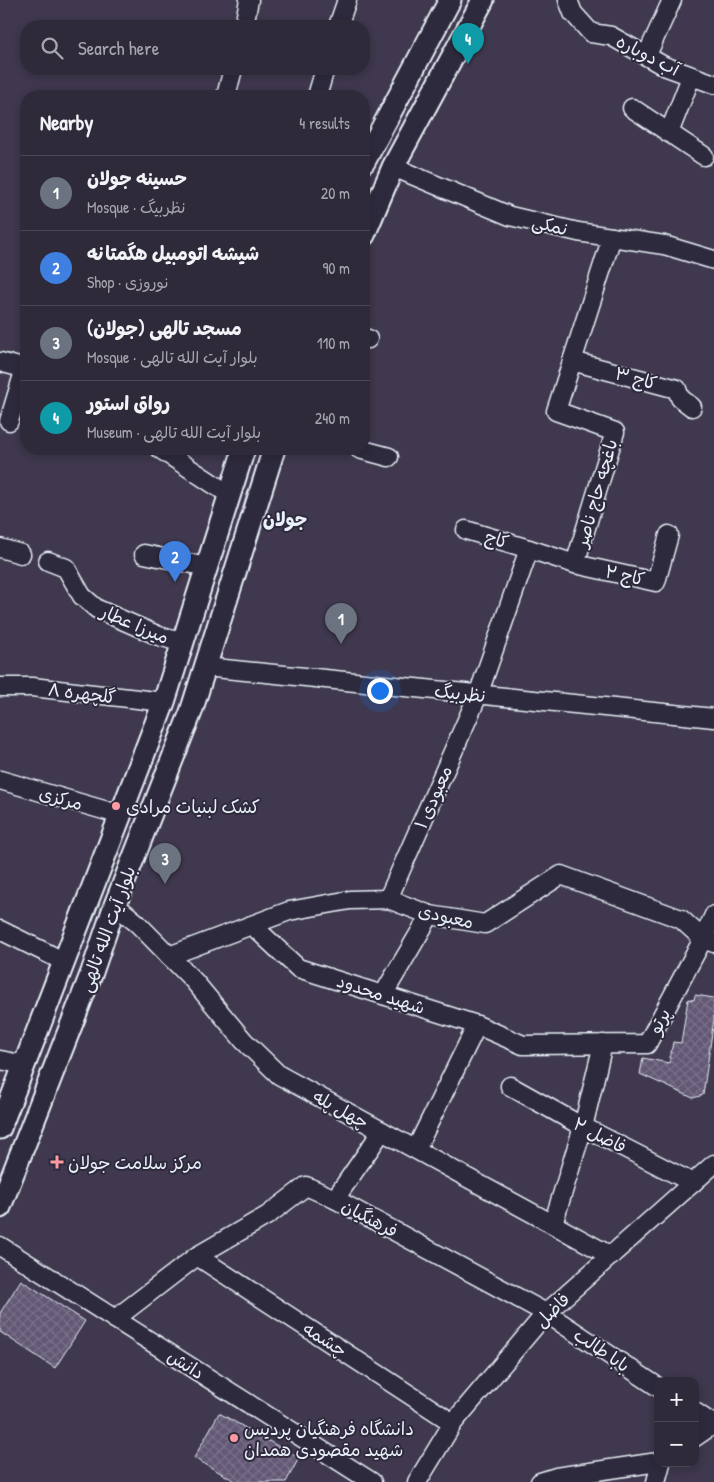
<!DOCTYPE html>
<html lang="en">
<head>
<meta charset="utf-8">
<style>
  :root { --surface:#2f2a3a; --page:#373242; --text:#f1f3f6; --muted:#a7a7af; --line:#4a4654; --accent:#8bbbb9 }
  body { margin:0; font-family:"Patrick Hand","Playpen Sans Arabic",sans-serif; background:var(--page); color:var(--text) }
  .controls { position:absolute; right:15px; bottom:15px; display:grid; overflow:hidden; border-radius:10px; box-shadow:0 2px 8px #0003 }
  .controls button { width:45px; height:45px; display:grid; place-items:center; padding:0; border:0; border-bottom:1px solid var(--line); background:var(--surface); color:var(--text); font:25px sans-serif }
  .you { position:absolute; left:379px; top:690px; width:18px; height:18px; margin:-12px; border:4px solid #fff; border-radius:50%; background:#1a73e8; box-shadow:0 0 0 8px #1a73e833 }
  .badge { display:grid; place-items:center; width:32px; height:32px; border-radius:50%; background:var(--accent); color:#fff; font-size:16px; font-weight:700 }
  .pin { position:absolute; translate:-50% -41px; filter:drop-shadow(0 1px 2px #0008) }
  .pin::after { content:''; position:absolute; top:26px; width:18px; height:15px; background:inherit; clip-path:polygon(0 0,100% 0,50% 100%) }
  .list { margin:0; padding:0; list-style:none }
  h2 { display:flex; justify-content:space-between; align-items:center; height:65px; margin:0; padding:0 20px; font-size:21px }
  h2 small { font-size:16px; font-weight:400; color:var(--muted) }
  .list li { display:grid; grid-template-columns:32px 1fr auto; gap:15px; align-items:center; box-sizing:border-box; height:75px; padding:0 20px; border-top:1px solid var(--line) }
  .list b { display:block; font-size:19px; white-space:nowrap }
  .list p { margin:0; font-size:16px; white-space:nowrap; color:var(--muted) }
  .list em { font-size:16px; font-style:normal; color:var(--muted) }
  .icon { flex:none; width:28px; height:28px; fill:none; stroke:currentColor; stroke-width:2; stroke-linecap:round; stroke-linejoin:round }
  .map { position:relative; flex:none; width:714px; height:1482px; overflow:hidden }
  .search { position:absolute; background:var(--surface); box-shadow:0 2px 8px #0003; left:20px; top:20px; width:350px; height:55px; display:flex; align-items:center; gap:12px; box-sizing:border-box; padding:0 18px; border-radius:20px; color:var(--muted); font-size:19px }
  .panel { position:absolute; background:var(--surface); box-shadow:0 2px 8px #0003; left:20px; top:90px; width:350px; height:365px; border-radius:20px }
  .map>svg:first-child { display:block }
  .building { fill:url(#building-cross-hatch); stroke:#e8f1f8 }
  .lines { fill:none; stroke-linecap:round; stroke-linejoin:round }
  .minor-casing { stroke:#e8f1f8; stroke-width:21 }
  .major-casing { stroke:#e8f1f8; stroke-width:25 }
  .minor { stroke:#2f2a3d; stroke-width:18 }
  .major { stroke:#2f2a3d; stroke-width:21 }
  .poi-dot { fill:#ff9aa2; stroke:#2f2a3d; stroke-width:2 }
  .labels { text-anchor:middle; dominant-baseline:central; stroke-width:4; stroke-linejoin:round; paint-order:stroke }
  .street-label { font-size:18px; fill:#e8f1f8; stroke:#2f2a3d }
  .poi-label { font-size:18px; fill:#e8f1f8; stroke:#2f2a3d; text-anchor:start }
  .neighbourhood-label { font-size:19px; font-weight:bold; fill:#e8f1f8; stroke:#2f2a3d }
</style>
</head>
<body>
<div class="map">
<svg width="714" height="1482" viewBox="0 0 714 1482">
  <defs>
    <pattern id="building-cross-hatch" width="8" height="8" patternUnits="userSpaceOnUse" patternTransform="scale(1.25)"><rect width="8" height="8" fill="#635875"/><path d="M0 0l8 8M0 8l8-8" fill="none" stroke="#797089"/></pattern>
  </defs>
  <rect width="100%" height="100%" fill="#3f384e"/>
  <filter id="ink" filterUnits="userSpaceOnUse"><feTurbulence type="fractalNoise" baseFrequency=".02" numOctaves="2"/><feDisplacementMap in="SourceGraphic" scale="10" xChannelSelector="R" yChannelSelector="G"/><feConvolveMatrix kernelMatrix="1 2 1 2 8 2 1 2 1" color-interpolation-filters="sRGB"/></filter>
  <g filter="url(#ink)">
    <g class="building">
      <path d="M695 995 714 998V1019L703 1095 693 1098 640 1074 643 1058 669 1063 673 1042 681 1043 688 999 694 1000Z"/>
      <path d="M21 1280 85 1321 55 1368 0 1332V1313Z"/>
      <path d="M219 1413 299 1458 286 1482H237L194 1458Z"/>
    </g>
    <g class="lines">
      <g class="minor-casing">
        <g id="minor">
          <path d="M568 0 573 13 591 33 611 36 664 66 714 84"/>
          <path d="M244 26 249 0"/>
          <path d="M338 26 347 0"/>
          <path d="M647 55 672 0"/>
          <path d="M226 96 233 69"/>
          <path d="M317 96 325 69"/>
          <path d="M632 108 704 156"/>
          <path d="M669 133 691 77"/>
          <path d="M393 167 510 216 578 232 664 245 714 260"/>
          <path d="M364 338 368 339"/>
          <path d="M572 361 677 389 680 398 692 407"/>
          <path d="M0 362 26 369"/>
          <path d="M9 421 25 368"/>
          <path d="M160 449 230 495"/>
          <path d="M359 449 389 457"/>
          <path d="M466 530 529 549"/>
          <path d="M0 548 21 554"/>
          <path d="M144 554 207 567"/>
          <path d="M48 561 66 568 82 596 97 609 159 636 183 643"/>
          <path d="M575 564 656 582 669 535"/>
          <path d="M205 667 714 718"/>
          <path d="M0 687H32L164 702"/>
          <path d="M0 780 121 815"/>
          <path d="M388 899 478 695 529 549 575 564 615 432 556 411 612 237"/>
          <path d="M115 905 137 923 194 981 244 1041 279 1075 611 1256"/>
          <path d="M252 925 298 968 477 1025 523 1045 647 1044 703 939 714 915"/>
          <path d="M0 930 65 962"/>
          <path d="M169 956 289 911 350 900 388 899 430 915 485 924 561 875 681 919 703 939 714 943"/>
          <path d="M383 995 430 915"/>
          <path d="M0 1060 25 1065"/>
          <path d="M510 1086 576 1123 693 1183"/>
          <path d="M416 1149 477 1025"/>
          <path d="M335 1199 382 1131"/>
          <path d="M553 1224 583 1127 603 1044"/>
          <path d="M0 1246 372 1482"/>
          <path d="M197 1256 453 1423"/>
          <path d="M115 1319 197 1256 268 1215 306 1186 335 1199 546 1313 658 1387"/>
          <path d="M695 1412 713 1424"/>
          <path d="M695 1437 714 1424"/>
          <path d="M417 1482 453 1423 546 1313 714 1164"/>
          <path d="M540 1482 556 1477 658 1462"/>
          <path d="M656 1482 661 1463"/>
        </g>
      </g>
      <g class="major-casing">
        <g id="major">
          <path d="M364 162 450 0"/>
          <path d="M364 235 393 167 483 0"/>
          <path d="M0 1128 164 702 244 449"/>
          <path d="M0 1207 92 972 115 905 191 712 274 449"/>
        </g>
      </g>
      <use href="#minor" class="minor"/>
      <use href="#major" class="major"/>
    </g>
  </g>
  <g class="poi-dot">
    <circle cx="116" cy="806" r="5"/>
    <path d="M54.5 1154.5h5v5h5v5h-5v5h-5v-5h-5v-5h5z"/>
    <circle cx="234" cy="1438" r="5"/>
  </g>
  <g class="labels">
    <g class="street-label">
      <text transform="translate(648 55) rotate(27)">آب دوباره</text>
      <text transform="translate(550 225) rotate(14)">نمکی</text>
      <text transform="translate(636 378) rotate(15)">کاج ۳</text>
      <text transform="translate(596 493) rotate(-74)">باغچه حاج ناصر</text>
      <text transform="translate(497 539) rotate(17)">کاج</text>
      <text transform="translate(625 575) rotate(13)">کاج ۲</text>
      <text transform="translate(135 624) rotate(23)">میرزا عطار</text>
      <text transform="translate(82 693) rotate(7)">گلچهره ۸</text>
      <text transform="translate(460 693) rotate(6)">نظربیگ</text>
      <text transform="translate(433 797) rotate(-66)">معبودی ۱</text>
      <text transform="translate(61 798) rotate(16)">مرکزی</text>
      <text transform="translate(446 916) rotate(13)">معبودی</text>
      <text transform="translate(107 929) rotate(-70)">بلوار آیت الله تالهی</text>
      <text transform="translate(381 994) rotate(18)">شهید محدود</text>
      <text transform="translate(659 1021) rotate(-62)">پرتو</text>
      <text transform="translate(341 1109) rotate(29)">چهل پله</text>
      <text transform="translate(600 1135) rotate(27)">فاضل ۲</text>
      <text transform="translate(370 1218) rotate(28)">فرهنگیان</text>
      <text transform="translate(552 1310) rotate(-45)">فاضل</text>
      <text transform="translate(325 1339) rotate(33)">چشمه</text>
      <text transform="translate(602 1350) rotate(34)">بابا طالب</text>
      <text transform="translate(186 1364) rotate(32)">دانش</text>
    </g>
    <g class="poi-label">
      <text x="126" y="806">کشک لبنیات مرادی</text>
      <text x="68" y="1162">مرکز سلامت جولان</text>
      <text x="244" y="1428">دانشگاه فرهنگیان پردیس<tspan x="244" dy="21">شهید مقصودی همدان</tspan></text>
    </g>
    <g class="neighbourhood-label">
      <text x="285" y="519">جولان</text>
    </g>
  </g>
</svg>
<div class="controls">
<button>+</button>
<button>−</button>
</div>
<div class="you"></div>
<div class="pin badge" style="left:341px;top:644px;background:#6b7280">1</div>
<div class="pin badge" style="left:175px;top:582px;background:#3f7fe0">2</div>
<div class="pin badge" style="left:165px;top:884px;background:#6b7280">3</div>
<div class="pin badge" style="left:468px;top:64px;background:#0f9aa8">4</div>
<div class="search"><svg class="icon" aria-label="search" viewBox="0 0 24 24"><circle cx="10" cy="10" r="6"/><path d="M15 15l6 6"/></svg>Search here</div>
<section class="panel">
<h2>Nearby<small>4 results</small></h2>
<ul class="list">
<li><span class="badge" style="background:#6b7280">1</span><div><b>حسینه جولان</b><p>Mosque · نظربیگ</p></div><em>20 m</em></li>
<li><span class="badge" style="background:#3f7fe0">2</span><div><b>شیشه اتومبیل هگمتانه</b><p>Shop · نوروزی</p></div><em>90 m</em></li>
<li><span class="badge" style="background:#6b7280">3</span><div><b>مسجد تالهی (جولان)</b><p>Mosque · بلوار آیت الله تالهی</p></div><em>110 m</em></li>
<li><span class="badge" style="background:#0f9aa8">4</span><div><b>رواق استور</b><p>Museum · بلوار آیت الله تالهی</p></div><em>240 m</em></li>
</ul>
</section>
</div>
</body>
</html>
